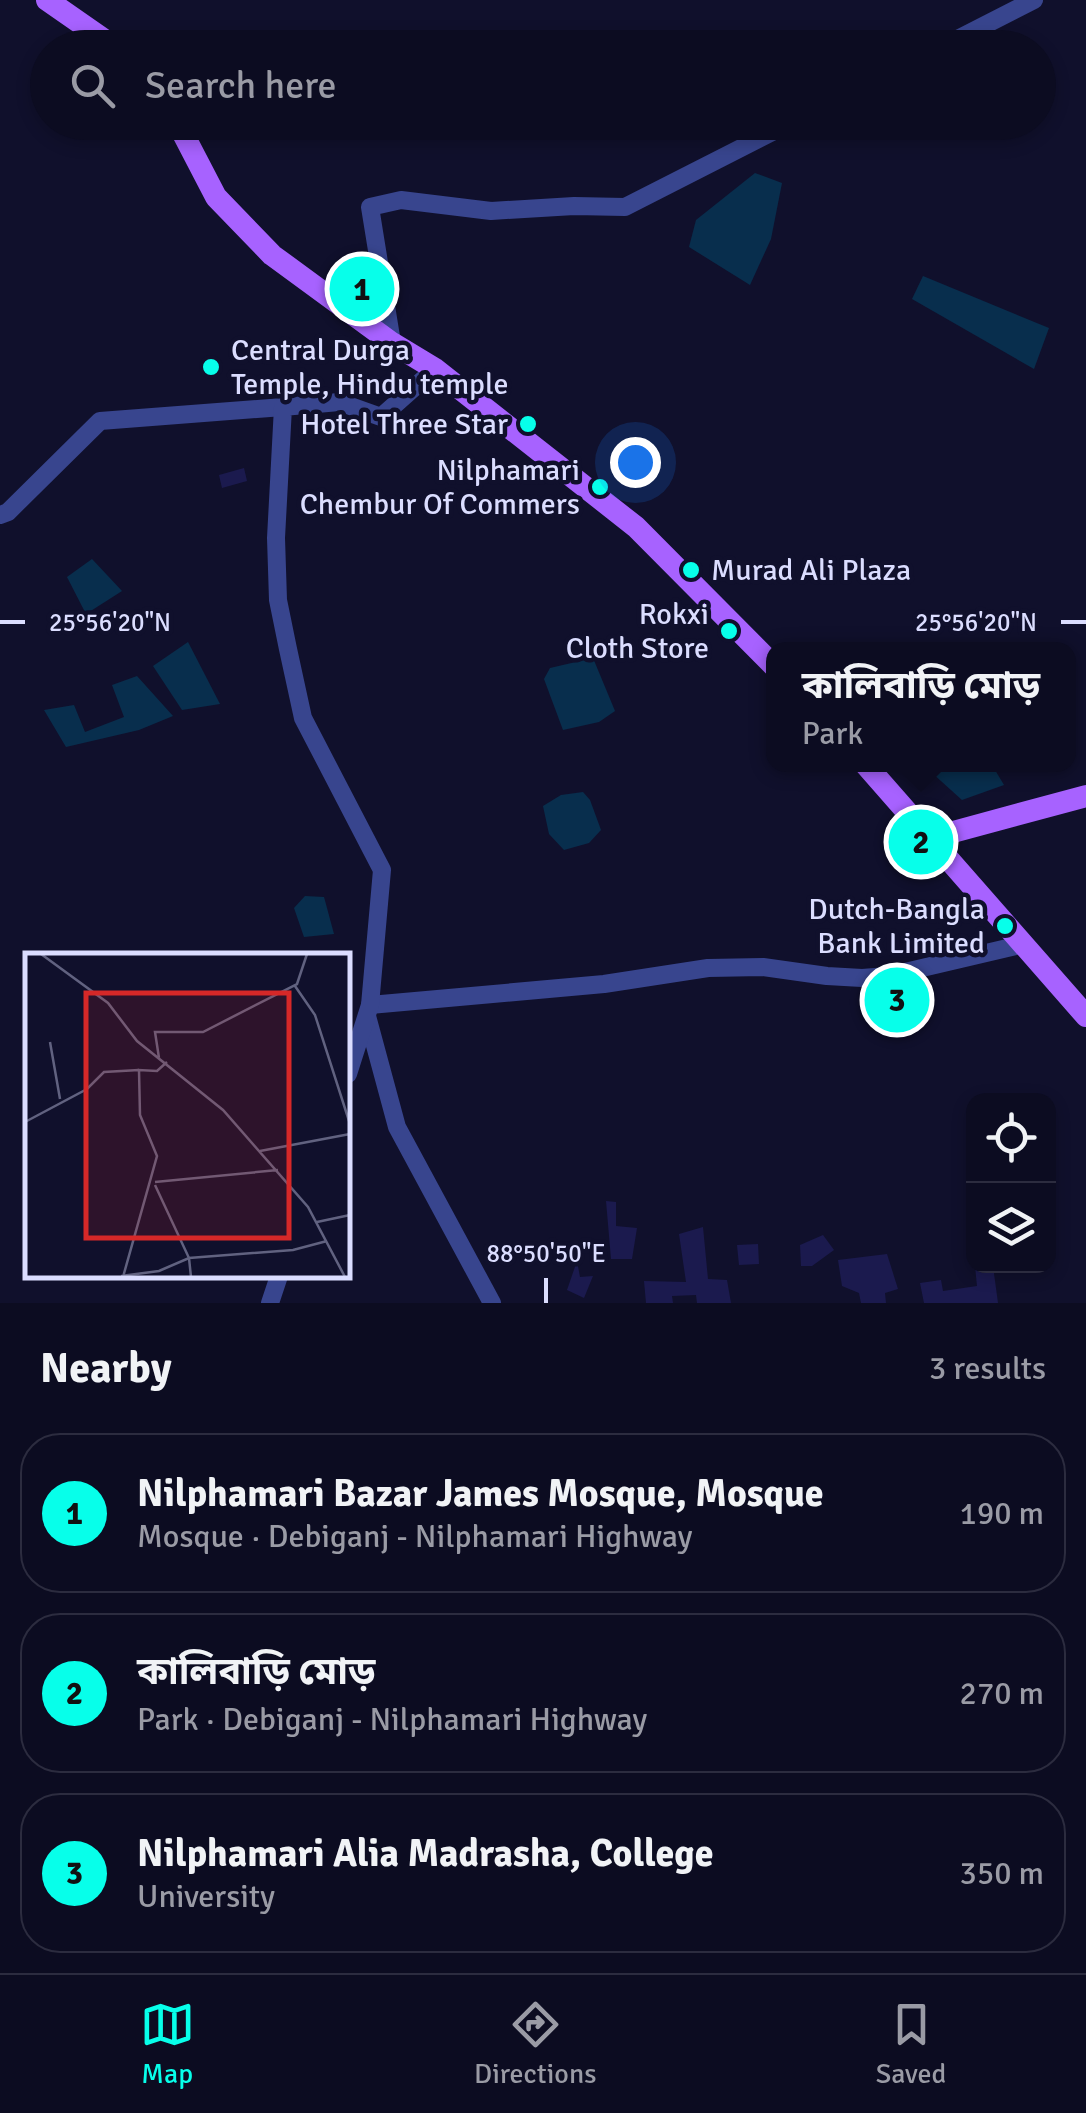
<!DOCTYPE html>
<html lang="en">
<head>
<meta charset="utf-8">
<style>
  :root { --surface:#0c0c21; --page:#15152a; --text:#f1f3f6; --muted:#9a9ba5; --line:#2c2c3f; --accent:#07ffea }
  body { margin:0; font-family:Signika,"Noto Sans Bengali",sans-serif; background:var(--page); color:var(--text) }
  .controls { position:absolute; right:30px; bottom:30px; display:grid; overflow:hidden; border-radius:20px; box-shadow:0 5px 15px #0003 }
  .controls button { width:90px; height:90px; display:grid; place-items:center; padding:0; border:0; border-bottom:2px solid var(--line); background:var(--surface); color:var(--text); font:50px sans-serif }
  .you { position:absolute; left:635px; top:462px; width:35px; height:35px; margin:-25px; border:8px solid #fff; border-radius:50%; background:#1a73e8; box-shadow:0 0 0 15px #1a73e833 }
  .badge { display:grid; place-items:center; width:65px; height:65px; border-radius:50%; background:var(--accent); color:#111; font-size:32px; font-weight:700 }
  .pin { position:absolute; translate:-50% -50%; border:5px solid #fff; box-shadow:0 2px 10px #0006 }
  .popup { position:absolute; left:766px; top:642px; width:310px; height:130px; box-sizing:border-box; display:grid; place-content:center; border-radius:20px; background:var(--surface); filter:drop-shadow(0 2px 8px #0005); font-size:32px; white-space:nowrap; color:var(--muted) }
  .popup b { font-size:38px; color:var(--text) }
  .popup::after { content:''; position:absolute; left:50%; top:100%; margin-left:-20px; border:20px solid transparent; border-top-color:var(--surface) }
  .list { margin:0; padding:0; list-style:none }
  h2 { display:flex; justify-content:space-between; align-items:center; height:130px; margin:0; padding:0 40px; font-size:42px }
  h2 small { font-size:32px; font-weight:400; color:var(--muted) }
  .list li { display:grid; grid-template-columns:65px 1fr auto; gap:30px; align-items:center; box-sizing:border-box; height:160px; margin:0 20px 20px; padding:0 20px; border:2px solid var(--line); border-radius:40px }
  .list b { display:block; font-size:38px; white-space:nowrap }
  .list p { margin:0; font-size:32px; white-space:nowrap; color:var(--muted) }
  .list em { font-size:32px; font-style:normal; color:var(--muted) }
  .icon { flex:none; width:55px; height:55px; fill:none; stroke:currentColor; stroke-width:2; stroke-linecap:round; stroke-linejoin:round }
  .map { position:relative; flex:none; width:1086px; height:1303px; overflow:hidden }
  .search { position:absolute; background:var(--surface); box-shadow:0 5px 15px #0003; left:30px; right:30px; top:30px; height:110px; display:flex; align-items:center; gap:25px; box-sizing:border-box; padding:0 35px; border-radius:55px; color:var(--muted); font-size:38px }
  .sheet { height:670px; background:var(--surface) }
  nav { display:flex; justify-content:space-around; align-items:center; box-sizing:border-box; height:140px; border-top:2px solid var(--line); background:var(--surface); font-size:28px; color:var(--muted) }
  nav a { display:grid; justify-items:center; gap:5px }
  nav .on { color:var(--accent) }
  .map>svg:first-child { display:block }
  .water { fill:#082e4d }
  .building { fill:#1b1a4e }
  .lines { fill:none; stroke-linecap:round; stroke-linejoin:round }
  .minor { stroke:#38458e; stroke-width:18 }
  .major { stroke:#a762ff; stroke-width:22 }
  .ticks { fill:none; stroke:#dbddff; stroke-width:4 }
  .poi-dot { fill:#07ffea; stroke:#10102c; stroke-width:4 }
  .labels { text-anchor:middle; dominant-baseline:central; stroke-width:9; stroke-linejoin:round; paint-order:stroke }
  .poi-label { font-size:30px; fill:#dbddff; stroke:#10102c; text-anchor:end }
  .inset-road { fill:none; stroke:#616280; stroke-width:2.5 }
  .view { fill:#d62828; fill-opacity:0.15; stroke:#d62828; stroke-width:5 }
  .inset-edge { fill:none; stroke:#dbddff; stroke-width:5 }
  .ticks-label { font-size:25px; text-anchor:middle; fill:#dbddff; stroke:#10102c; stroke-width:9; stroke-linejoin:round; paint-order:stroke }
</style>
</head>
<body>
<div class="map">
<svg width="1086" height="1303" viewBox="0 0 1086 1303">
  <rect width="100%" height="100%" fill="#10102c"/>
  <g class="water">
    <path d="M737 32 743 47H691L690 37Z"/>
    <path d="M755 173 782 183 771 239 750 285 689 247 696 220Z"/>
    <path d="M923 276 1049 328 1034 369 912 299Z"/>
    <path d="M92 559 122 591 86 614 67 577Z"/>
    <path d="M188 642 220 704 182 710 153 666Z"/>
    <path d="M593 658 615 711 599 722 563 730 544 679 550 668Z"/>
    <path d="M137 676 173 716 139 730 66 747 44 710 74 705 85 732 124 717 112 685Z"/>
    <path d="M930 765H992L1004 785 962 800 931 772Z"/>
    <path d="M583 792 590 800 601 830 589 843 564 850 549 834 543 806 561 795Z"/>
    <path d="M305 896 324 897 334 934 304 937 294 908Z"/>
  </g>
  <g class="building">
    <path d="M244 468 247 481 222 488 219 475Z"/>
    <path d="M606 1201 616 1202V1226L637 1228 632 1259H611Z"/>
    <path d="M703 1227 708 1279 727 1280 731 1303H697L696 1295 672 1296 673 1303H646L644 1281 686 1282 679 1234Z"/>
    <path d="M823 1235 834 1250 812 1266H801L800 1245Z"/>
    <path d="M758 1244 759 1264 739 1265 737 1245Z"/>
    <path d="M887 1254 898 1289 885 1293 886 1303H861L859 1293 842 1286 838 1260Z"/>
    <path d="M577 1261 580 1277 593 1276 584 1298 567 1290Z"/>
    <path d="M975 1266H993L998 1303H924L920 1283 941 1280 943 1291 977 1286Z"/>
  </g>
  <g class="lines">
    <g class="minor">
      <path d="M940 48 1034 0"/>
      <path d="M392 343 370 207 401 200 491 211 574 206 625 207 792 122"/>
      <path d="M0 515 8 512 100 421 283 407"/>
      <path d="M370 1005 604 984 708 968 763 967 827 976 862 978 888 976 1024 944"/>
      <path d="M367 1016 397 1127 492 1303"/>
      <path d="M348 1074 370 1005 382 870 303 718 288 649 278 600 276 538 283 407 339 402 381 417 435 369"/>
      <path d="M270 1303 279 1276"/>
    </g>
    <g class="major">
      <path d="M47 0 116 48"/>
      <path d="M177 122 216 197 272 255 392 343 435 369 636 527 774 666"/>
      <path d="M865 764 1086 1016"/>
      <path d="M931 838 1086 796"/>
    </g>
  </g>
  <path class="ticks" d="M0 622H25M1061 622H1086M546 1278V1303"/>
  <g class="poi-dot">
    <circle cx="211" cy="367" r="10"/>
    <circle cx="528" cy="424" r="10"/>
    <circle cx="600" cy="487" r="10"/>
    <circle cx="691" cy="570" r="10"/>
    <circle cx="729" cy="631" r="10"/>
    <circle cx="1005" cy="926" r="10"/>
  </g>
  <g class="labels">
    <g class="poi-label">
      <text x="231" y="350" text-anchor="start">Central Durga<tspan x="231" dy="34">Temple, Hindu temple</tspan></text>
      <text x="508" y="424">Hotel Three Star</text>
      <text x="580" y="470">Nilphamari<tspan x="580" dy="34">Chembur Of Commers</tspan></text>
      <text x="711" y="570" text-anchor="start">Murad Ali Plaza</text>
      <text x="709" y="614">Rokxi<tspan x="709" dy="34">Cloth Store</tspan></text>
      <text x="985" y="909">Dutch-Bangla<tspan x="985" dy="34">Bank Limited</tspan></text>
    </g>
  </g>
  <g transform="translate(25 953)">
    <rect width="325" height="325" fill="#10102c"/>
    <path class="inset-road" d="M16 1 83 50 112 88 198 157 283 254 320 324M270 33 290 62 325 171M25 89 35 146M134 105 130 79H178L272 31 282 1M0 169 62 136 79 119 114 117M235 198 325 181M130 229 253 217M130 232 164 305 166 324M292 269 325 262M96 323 134 318 164 305 268 297 302 288M98 324 132 203 115 162 114 117 132 118 142 109"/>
    <path class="view" d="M61 40H264V285H61Z"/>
    <rect width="325" height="325" class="inset-edge"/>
  </g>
  <g class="ticks-label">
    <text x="110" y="631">25°56'20"N</text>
    <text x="976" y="631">25°56'20"N</text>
    <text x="546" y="1262">88°50'50"E</text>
  </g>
</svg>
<div class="controls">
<button><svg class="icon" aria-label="locate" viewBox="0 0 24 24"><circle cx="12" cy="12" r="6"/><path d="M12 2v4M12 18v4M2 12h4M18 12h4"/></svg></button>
<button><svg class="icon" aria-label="layers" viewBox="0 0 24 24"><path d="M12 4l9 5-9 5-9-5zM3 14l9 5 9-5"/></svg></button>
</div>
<div class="you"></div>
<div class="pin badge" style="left:362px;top:289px">1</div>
<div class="pin badge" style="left:921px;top:842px">2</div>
<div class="popup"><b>কালিবাড়ি মোড়</b>Park</div>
<div class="pin badge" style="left:897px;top:1000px">3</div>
<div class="search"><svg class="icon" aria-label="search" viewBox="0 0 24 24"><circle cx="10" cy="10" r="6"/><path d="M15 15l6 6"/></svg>Search here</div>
</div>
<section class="sheet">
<h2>Nearby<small>3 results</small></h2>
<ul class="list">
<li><span class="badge">1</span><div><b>Nilphamari Bazar James Mosque, Mosque</b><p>Mosque · Debiganj - Nilphamari Highway</p></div><em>190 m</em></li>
<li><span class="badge">2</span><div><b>কালিবাড়ি মোড়</b><p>Park · Debiganj - Nilphamari Highway</p></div><em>270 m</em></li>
<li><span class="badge">3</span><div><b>Nilphamari Alia Madrasha, College</b><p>University</p></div><em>350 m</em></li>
</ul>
</section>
<nav>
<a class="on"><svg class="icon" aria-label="map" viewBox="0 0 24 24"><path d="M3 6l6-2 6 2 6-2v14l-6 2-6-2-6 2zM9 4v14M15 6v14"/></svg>Map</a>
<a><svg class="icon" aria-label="directions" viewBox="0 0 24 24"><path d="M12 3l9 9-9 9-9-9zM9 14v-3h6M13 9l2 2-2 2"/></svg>Directions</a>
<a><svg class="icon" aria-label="saved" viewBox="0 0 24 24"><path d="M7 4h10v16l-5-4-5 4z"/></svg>Saved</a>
</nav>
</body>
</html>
